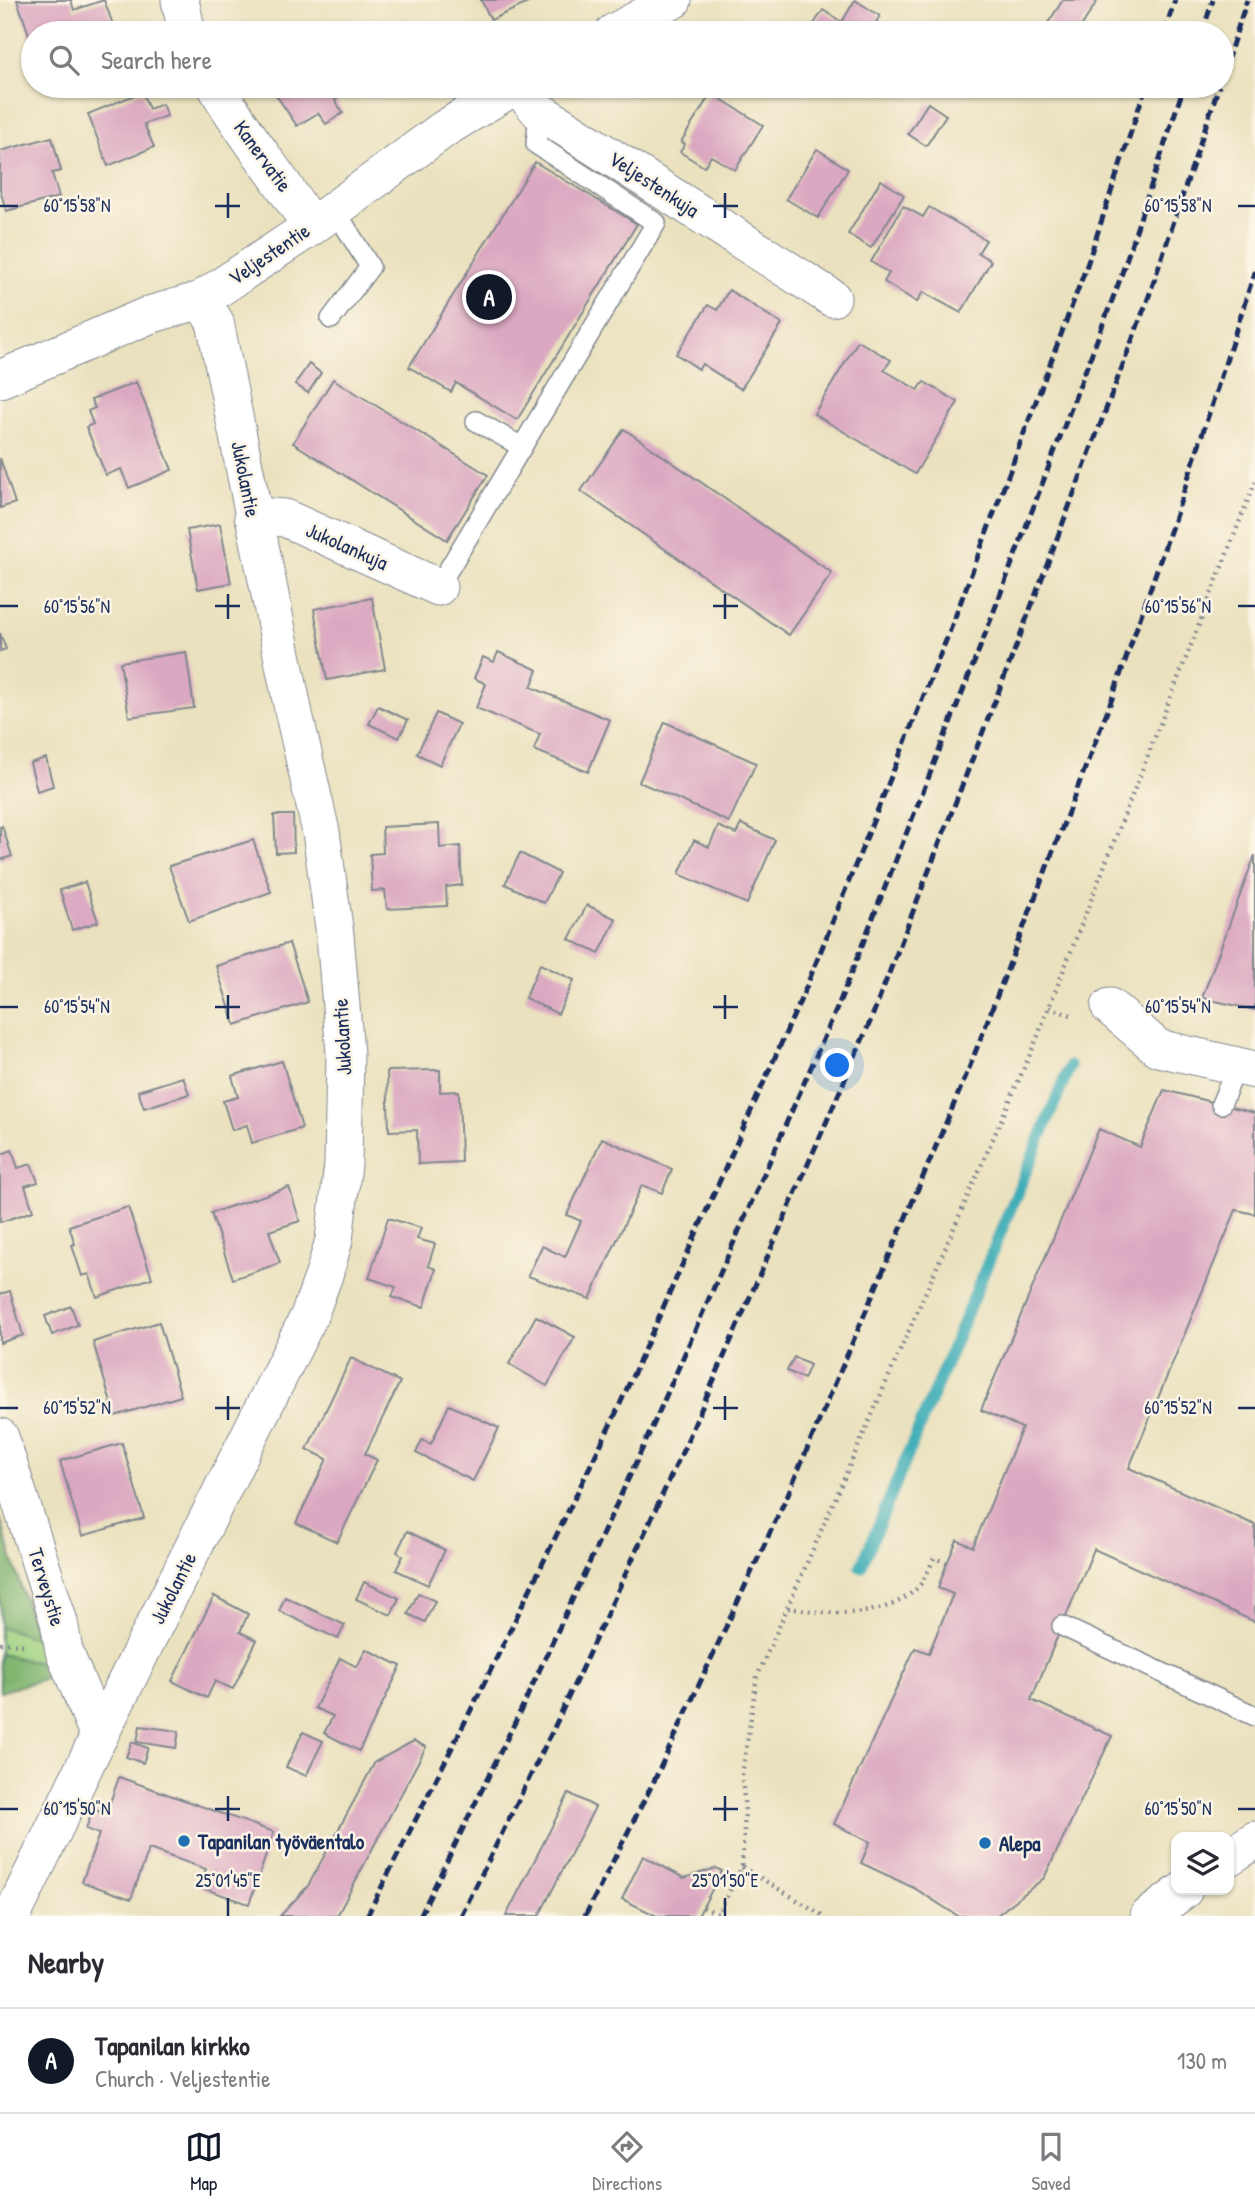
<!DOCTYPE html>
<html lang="en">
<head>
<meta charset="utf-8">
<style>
  :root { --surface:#fff; --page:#f2f2f3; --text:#2b2b33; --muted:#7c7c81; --line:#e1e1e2; --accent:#111827 }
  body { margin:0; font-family:"Patrick Hand",sans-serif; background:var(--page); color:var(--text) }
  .controls { position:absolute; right:21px; bottom:21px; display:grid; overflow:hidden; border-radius:14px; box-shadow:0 2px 5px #0004 }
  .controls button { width:63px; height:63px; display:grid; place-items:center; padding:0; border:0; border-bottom:2px solid var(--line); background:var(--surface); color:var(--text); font:35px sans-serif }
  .you { position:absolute; left:838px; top:1066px; width:24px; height:24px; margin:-18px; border:5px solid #fff; border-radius:50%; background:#1a73e8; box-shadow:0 0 0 10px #1a73e833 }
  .badge { display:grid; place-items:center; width:46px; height:46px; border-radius:50%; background:var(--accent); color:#fff; font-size:23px; font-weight:700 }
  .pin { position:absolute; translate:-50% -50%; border:4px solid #fff; box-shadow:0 2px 7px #0006 }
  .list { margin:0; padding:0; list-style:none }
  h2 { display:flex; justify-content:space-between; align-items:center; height:91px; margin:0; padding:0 28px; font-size:30px }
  h2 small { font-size:23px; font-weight:400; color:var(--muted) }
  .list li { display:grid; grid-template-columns:46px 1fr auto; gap:21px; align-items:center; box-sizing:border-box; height:105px; padding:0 28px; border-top:2px solid var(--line) }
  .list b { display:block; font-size:26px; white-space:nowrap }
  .list p { margin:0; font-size:23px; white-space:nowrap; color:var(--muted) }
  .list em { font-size:23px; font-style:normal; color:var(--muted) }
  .icon { flex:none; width:38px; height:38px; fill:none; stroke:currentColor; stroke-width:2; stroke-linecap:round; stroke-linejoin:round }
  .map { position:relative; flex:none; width:1255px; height:1916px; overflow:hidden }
  .search { position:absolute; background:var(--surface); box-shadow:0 2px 5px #0004; left:21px; right:21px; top:21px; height:77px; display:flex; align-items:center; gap:18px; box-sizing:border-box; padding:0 24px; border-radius:38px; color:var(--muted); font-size:26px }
  .sheet { height:196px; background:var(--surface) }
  nav { display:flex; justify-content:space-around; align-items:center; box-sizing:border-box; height:98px; border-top:2px solid var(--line); background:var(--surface); font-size:19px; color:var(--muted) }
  nav a { display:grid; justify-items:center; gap:4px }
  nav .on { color:var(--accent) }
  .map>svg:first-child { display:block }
  .green { fill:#a0d382; stroke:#5e8170; stroke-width:2 }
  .forest { fill:#80b570; stroke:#4e7267; stroke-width:2 }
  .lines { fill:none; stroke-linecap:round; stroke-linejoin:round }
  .stream { stroke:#3cadb7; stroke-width:12 }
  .building { fill:#dba8c1 }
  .service-casing { stroke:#82888e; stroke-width:22 }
  .minor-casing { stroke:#82888e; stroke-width:39 }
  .path { stroke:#82888e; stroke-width:4.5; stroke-dasharray:2 5; stroke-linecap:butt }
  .service { stroke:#fff; stroke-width:19 }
  .minor { stroke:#fff; stroke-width:37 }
  .rail { stroke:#1b2f5e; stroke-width:5; stroke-dasharray:10 5; stroke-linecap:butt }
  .ticks { fill:none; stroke:#1b2f5e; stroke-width:2.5 }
  .poi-dot { fill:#1f6fb2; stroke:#fcf5e5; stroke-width:2.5 }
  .labels { text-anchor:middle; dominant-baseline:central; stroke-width:5; stroke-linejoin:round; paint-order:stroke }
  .street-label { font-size:21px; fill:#1b2f5e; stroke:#fcf5e5 }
  .poi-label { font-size:21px; font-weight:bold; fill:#1b2f5e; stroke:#fcf5e5; text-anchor:start }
  .ticks-label { font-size:18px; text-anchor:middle; fill:#1b2f5e; stroke:#fcf5e5; stroke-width:5; stroke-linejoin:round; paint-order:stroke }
</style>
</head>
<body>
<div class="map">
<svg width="1255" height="1916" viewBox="0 0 1255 1916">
  <rect width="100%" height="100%" fill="#fcf5e5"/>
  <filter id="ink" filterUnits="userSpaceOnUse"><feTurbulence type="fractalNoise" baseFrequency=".0143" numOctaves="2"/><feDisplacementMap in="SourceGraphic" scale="14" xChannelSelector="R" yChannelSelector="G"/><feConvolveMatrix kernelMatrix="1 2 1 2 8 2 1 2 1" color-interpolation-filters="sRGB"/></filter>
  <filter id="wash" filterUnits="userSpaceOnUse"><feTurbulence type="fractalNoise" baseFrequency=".00686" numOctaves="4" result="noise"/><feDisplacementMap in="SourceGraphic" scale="28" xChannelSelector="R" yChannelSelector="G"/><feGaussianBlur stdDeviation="1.57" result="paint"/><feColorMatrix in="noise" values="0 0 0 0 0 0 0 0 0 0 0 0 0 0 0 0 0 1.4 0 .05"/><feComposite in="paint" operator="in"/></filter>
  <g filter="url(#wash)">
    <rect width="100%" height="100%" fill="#eae1be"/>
    <path class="green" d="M0 1519 49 1677 0 1692Z"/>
    <g class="forest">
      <path d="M0 1519 36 1638 0 1627Z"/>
      <path d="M0 1654 45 1664 49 1677 0 1692Z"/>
    </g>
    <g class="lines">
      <path class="stream" d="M861 1567 1070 1066"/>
    </g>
    <g id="blocks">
      <g class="building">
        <path d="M17 0H71L74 10 104 0 116 33H33V46Z"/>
        <path d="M481 0H534L491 20Z"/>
        <path d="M855 0 880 16 869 33H808L823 10 842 22Z"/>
        <path d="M1063 0H1098L1077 33H1064L1048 23Z"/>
        <path d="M270 86H345L348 91 335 100 343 113 326 124 318 113 297 126Z"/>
        <path d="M142 92 149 109 162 104 167 116 144 124 154 147 108 166 88 114Z"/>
        <path d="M711 93 763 125 735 170 711 156 704 167 680 152 685 144 681 142Z"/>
        <path d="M928 103 946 115 926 146 908 134Z"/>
        <path d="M52 137 61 171 52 173 59 197 6 211 0 189V151Z"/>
        <path d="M817 149 848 169 818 218 786 199Z"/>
        <path d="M535 162 637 224 517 420 456 383 451 392 409 367Z"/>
        <path d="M881 180 904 195 871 248 848 234Z"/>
        <path d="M903 206 923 217 929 207 986 240 978 253 991 261 961 313 923 292 917 302 884 282 889 273 871 262Z"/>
        <path d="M729 290 782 324 741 389 702 364 699 369 676 354 708 305 717 310Z"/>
        <path d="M858 341 891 360 884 370 918 390 924 382 958 402 915 474 814 414Z"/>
        <path d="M309 364 321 373 308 393 295 384Z"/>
        <path d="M333 379 488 475 447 540 293 443Z"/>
        <path d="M136 382 172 470 129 488 121 469 106 475 86 427 93 424 88 411 95 408 91 400Z"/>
        <path d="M624 429 832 573 789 635 581 491Z"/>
        <path d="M0 458 15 503 0 508Z"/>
        <path d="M220 524 231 583 198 589 187 530Z"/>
        <path d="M372 598 385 669 327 680 314 609Z"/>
        <path d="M0 633 6 649 0 651Z"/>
        <path d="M186 652 194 708 129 717 120 662Z"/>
        <path d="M498 652 538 670 531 687 610 720 588 772 534 750 540 734 476 708 486 684 474 678 483 657 494 662Z"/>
        <path d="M378 706 408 720 399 738 369 724Z"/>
        <path d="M436 713 459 724 440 765 417 754Z"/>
        <path d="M665 722 756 763 729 822 639 782Z"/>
        <path d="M46 758 53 786 37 791 30 763Z"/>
        <path d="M274 815H293L294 852 276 853Z"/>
        <path d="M439 824 440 848 460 846 462 885 446 887 447 906 387 909 385 890 372 891 370 854 383 853 382 827Z"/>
        <path d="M741 824 775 840 747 904 679 874 694 840 709 847 718 826 736 834Z"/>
        <path d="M2 826 12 856 0 860V827Z"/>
        <path d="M253 840 271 892 189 921 169 866Z"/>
        <path d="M520 853 559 873 544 903 505 884Z"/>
        <path d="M1255 855V1010L1202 998Z"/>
        <path d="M85 882 98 922 72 930 60 890Z"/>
        <path d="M587 905 616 919 599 954 569 939Z"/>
        <path d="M289 943 308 1002 235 1025 216 966Z"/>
        <path d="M540 964 574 980 558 1014 525 998Z"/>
        <path d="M282 1061 302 1128 252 1143 247 1125 232 1130 223 1101 238 1097 232 1076Z"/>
        <path d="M440 1070V1092L459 1091 461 1162 418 1164 417 1130 389 1131 387 1071Z"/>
        <path d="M183 1077 189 1094 144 1108 138 1091Z"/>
        <path d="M1164 1090 1255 1113V1214L1236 1210 1129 1468 1255 1525V1622L1094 1549 1031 1700 1112 1736 1044 1878 996 1916H958L914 1888 861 1863 870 1842 834 1824 915 1648 929 1653 953 1594 938 1588 947 1563 957 1540 973 1547 1022 1428 981 1410 1099 1129 1140 1147Z"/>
        <path d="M602 1138 672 1169 662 1193 642 1185 590 1299 528 1276 542 1246 565 1257 581 1221 567 1215Z"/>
        <path d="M0 1149 2 1154 12 1150 18 1168 31 1164 38 1182 25 1186 33 1211 0 1222Z"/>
        <path d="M289 1187 300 1221 269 1231 280 1263 233 1279 211 1213Z"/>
        <path d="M128 1207 152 1278 97 1297 89 1274 82 1276 72 1245 75 1244 69 1226Z"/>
        <path d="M388 1218 421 1228 417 1239 435 1244 428 1266 436 1269 424 1307 392 1297 396 1287 369 1278Z"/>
        <path d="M10 1291 23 1335 0 1343V1294Z"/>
        <path d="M71 1306 78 1325 52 1335 45 1316Z"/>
        <path d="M536 1316 575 1337 547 1386 509 1364Z"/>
        <path d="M159 1322 181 1396 115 1416 93 1342Z"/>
        <path d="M794 1357 810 1365 804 1379 787 1371Z"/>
        <path d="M351 1358 400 1382 365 1454 377 1460 337 1542 296 1523 327 1459 307 1449Z"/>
        <path d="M449 1405 499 1428 473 1481 416 1453 422 1440 431 1444Z"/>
        <path d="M122 1443 144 1518 82 1536 60 1461Z"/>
        <path d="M407 1531 445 1550 428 1585 396 1570 403 1556 397 1552Z"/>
        <path d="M364 1582 399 1598 391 1615 356 1599Z"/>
        <path d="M418 1593 435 1601 425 1622 408 1614Z"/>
        <path d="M214 1596 248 1614 240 1632 257 1640 233 1689 215 1681 207 1698 172 1681Z"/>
        <path d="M285 1597 345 1625 338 1639 279 1611Z"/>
        <path d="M366 1649 401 1666 359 1751 324 1733 333 1716 315 1708 340 1658 357 1667Z"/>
        <path d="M140 1726 179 1731 176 1748 137 1742Z"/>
        <path d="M303 1732 323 1741 306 1776 286 1767Z"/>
        <path d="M414 1741 426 1747 337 1916H280L308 1886 375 1762Z"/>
        <path d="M132 1742 148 1748 143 1763 126 1757Z"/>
        <path d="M119 1777 274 1832 249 1904 199 1887 206 1869 149 1849 131 1899 82 1882 99 1834 86 1829 93 1809 106 1814Z"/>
        <path d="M569 1793 595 1807 539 1916H506Z"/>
        <path d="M643 1856 684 1878 716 1868 722 1871 698 1916H657L622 1899Z"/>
      </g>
    </g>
  </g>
  <g filter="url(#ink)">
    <use href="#blocks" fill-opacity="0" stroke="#82888e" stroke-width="2"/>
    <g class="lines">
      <g class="service-casing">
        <g id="service">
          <path d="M331 319 370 267 334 208"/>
          <path d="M476 421 522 447"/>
          <path d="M438 587 656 223 536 144 539 111"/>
          <path d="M1221 1104 1237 1066"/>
          <path d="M1062 1626 1255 1716"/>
        </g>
      </g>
      <g class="minor-casing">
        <g id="minor">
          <path d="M180 0 187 33"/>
          <path d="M613 33 673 0"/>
          <path d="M216 86C244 135 281 178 311 227"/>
          <path d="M518 86 539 111 832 298"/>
          <path d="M0 379 149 315 201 300 311 227 444 129 515 86"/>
          <path d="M253 516 285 518 438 587"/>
          <path d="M1110 1007 1158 1048 1255 1070"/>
          <path d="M0 1437 59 1622 64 1651 99 1736"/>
          <path d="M1229 1857 1255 1840"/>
          <path d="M12 1916 99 1736 309 1316 324 1275 334 1240 343 1164 345 1053 335 935 321 832 294 714 215 322 201 300"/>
          <path d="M1149 1916 1184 1890"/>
        </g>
      </g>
      <g class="path">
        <path d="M1049 1008 1071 1015"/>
        <path d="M788 1608C831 1614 885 1621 918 1587 925 1580 930 1567 934 1558L947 1563"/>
        <path d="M0 1643 23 1645"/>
        <path d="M742 1867 824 1916"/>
        <path d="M703 1907 722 1916"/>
        <path d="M717 1916 742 1867 745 1811 742 1776 757 1677 1035 1043 1255 482"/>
      </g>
      <use href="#service" class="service"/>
      <use href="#minor" class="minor"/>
      <g class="rail">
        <path d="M1164 33 1175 0"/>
        <path d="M1202 33 1213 0"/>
        <path d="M1222 76 1247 0"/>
        <path d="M367 1916 480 1692 616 1413 805 990 949 633 1086 268 1146 86"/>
        <path d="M420 1916 520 1712 651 1430 838 1006 981 645 1119 282 1184 86"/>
        <path d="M461 1916 554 1728 685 1446 870 1022 1012 657 1149 296 1219 86"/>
        <path d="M585 1916 655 1779 788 1494 968 1071 1113 696 1181 500 1255 271"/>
      </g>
    </g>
  </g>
  <path class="ticks" d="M228 193V218M725 193V218M0 206H18M215 206H240M713 206H738M1238 206H1255M228 594V619M725 594V619M0 606H18M215 606H240M713 606H738M1238 606H1255M228 995V1019M725 995V1019M0 1007H18M215 1007H240M713 1007H738M1238 1007H1255M228 1396V1420M725 1396V1420M0 1408H18M215 1408H240M713 1408H738M1238 1408H1255M228 1796V1821M725 1796V1821M0 1809H18M215 1809H240M713 1809H738M1238 1809H1255M228 1898V1916M725 1898V1916"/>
  <g class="poi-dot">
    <circle cx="184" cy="1841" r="7"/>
    <circle cx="985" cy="1843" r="7"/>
  </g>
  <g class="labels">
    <g class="street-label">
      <text transform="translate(263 156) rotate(54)">Kanervatie</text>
      <text transform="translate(654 184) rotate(33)">Veljestenkuja</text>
      <text transform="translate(269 254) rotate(-34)">Veljestentie</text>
      <text transform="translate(246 479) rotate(79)">Jukolantie</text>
      <text transform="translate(347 546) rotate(24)">Jukolankuja</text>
      <text transform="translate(342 1037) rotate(-93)">Jukolantie</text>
      <text transform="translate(47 1587) rotate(73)">Terveystie</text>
      <text transform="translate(173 1588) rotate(-63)">Jukolantie</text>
    </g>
    <g class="poi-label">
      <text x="198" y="1841">Tapanilan työväentalo</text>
      <text x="999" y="1843">Alepa</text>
    </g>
  </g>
  <g class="ticks-label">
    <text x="77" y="212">60°15'58"N</text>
    <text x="1178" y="212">60°15'58"N</text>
    <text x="77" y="613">60°15'56"N</text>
    <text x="1178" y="613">60°15'56"N</text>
    <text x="77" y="1013">60°15'54"N</text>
    <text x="1178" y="1013">60°15'54"N</text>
    <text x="77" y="1414">60°15'52"N</text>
    <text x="1178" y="1414">60°15'52"N</text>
    <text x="77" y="1815">60°15'50"N</text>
    <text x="1178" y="1815">60°15'50"N</text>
    <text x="228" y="1887">25°01'45"E</text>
    <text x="725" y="1887">25°01'50"E</text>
  </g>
</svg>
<div class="controls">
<button><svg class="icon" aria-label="layers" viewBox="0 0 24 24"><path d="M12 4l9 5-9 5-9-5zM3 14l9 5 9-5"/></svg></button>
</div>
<div class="you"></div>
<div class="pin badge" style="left:489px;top:297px">A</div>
<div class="search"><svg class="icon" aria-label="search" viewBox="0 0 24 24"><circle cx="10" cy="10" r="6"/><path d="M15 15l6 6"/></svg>Search here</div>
</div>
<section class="sheet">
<h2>Nearby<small></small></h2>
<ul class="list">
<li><span class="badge">A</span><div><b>Tapanilan kirkko</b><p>Church · Veljestentie</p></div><em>130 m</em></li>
</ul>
</section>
<nav>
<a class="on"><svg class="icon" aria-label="map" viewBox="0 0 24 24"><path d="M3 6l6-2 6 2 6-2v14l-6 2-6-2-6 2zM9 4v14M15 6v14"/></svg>Map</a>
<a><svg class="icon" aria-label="directions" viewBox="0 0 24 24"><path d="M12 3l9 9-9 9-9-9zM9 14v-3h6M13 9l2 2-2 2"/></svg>Directions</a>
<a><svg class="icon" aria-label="saved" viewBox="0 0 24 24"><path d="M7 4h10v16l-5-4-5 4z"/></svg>Saved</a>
</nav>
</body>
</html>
